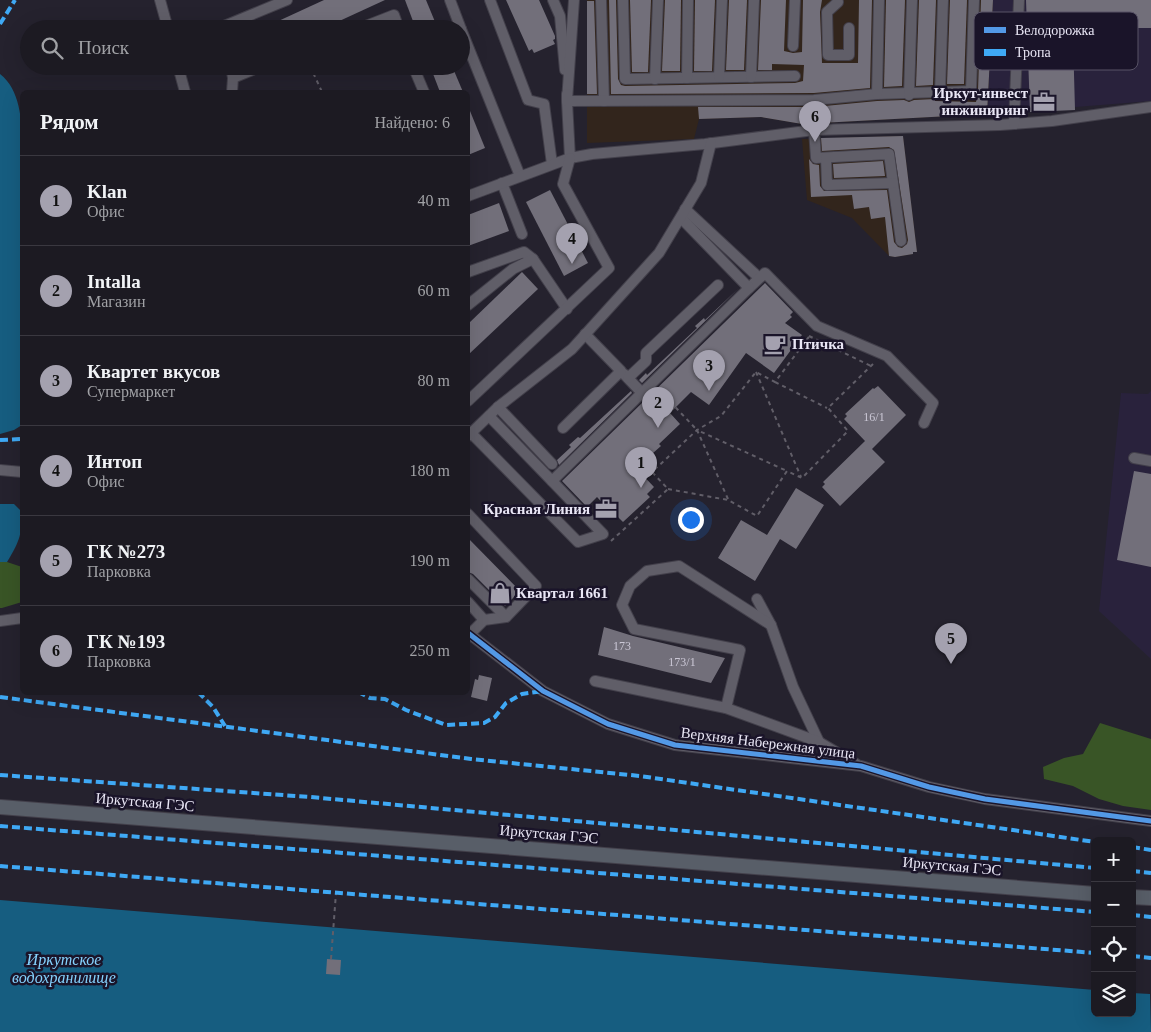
<!DOCTYPE html>
<html lang="ru">
<head>
<meta charset="utf-8">
<style>
  :root { --surface:#1c1a22; --page:#25232a; --text:#f1f3f6; --muted:#a0a1a5; --line:#3a3840; --accent:#a4a1af }
  body { margin:0; font-family:Georgia,serif; background:var(--page); color:var(--text) }
  .controls { position:absolute; right:15px; bottom:15px; display:grid; overflow:hidden; border-radius:8px; box-shadow:0 5px 20px #0002 }
  .controls button { width:45px; height:45px; display:grid; place-items:center; padding:0; border:0; border-bottom:1px solid var(--line); background:var(--surface); color:var(--text); font:25px sans-serif }
  .you { position:absolute; left:690px; top:519px; width:18px; height:18px; margin:-12px; border:4px solid #fff; border-radius:50%; background:#1a73e8; box-shadow:0 0 0 8px #1a73e833 }
  .badge { display:grid; place-items:center; width:32px; height:32px; border-radius:50%; background:var(--accent); color:#111; font-size:16px; font-weight:700 }
  .pin { position:absolute; translate:-50% -41px; filter:drop-shadow(0 1px 2px #0008) }
  .pin::after { content:''; position:absolute; top:26px; width:18px; height:15px; background:inherit; clip-path:polygon(0 0,100% 0,50% 100%) }
  .list { margin:0; padding:0; list-style:none }
  h2 { display:flex; justify-content:space-between; align-items:center; height:65px; margin:0; padding:0 20px; font-size:21px }
  h2 small { font-size:16px; font-weight:400; color:var(--muted) }
  .list li { display:grid; grid-template-columns:32px 1fr auto; gap:15px; align-items:center; box-sizing:border-box; height:90px; padding:0 20px; border-top:1px solid var(--line) }
  .list b { display:block; font-size:19px; white-space:nowrap }
  .list p { margin:0; font-size:16px; white-space:nowrap; color:var(--muted) }
  .list em { font-size:16px; font-style:normal; color:var(--muted) }
  .icon { flex:none; width:28px; height:28px; fill:none; stroke:currentColor; stroke-width:2; stroke-linecap:round; stroke-linejoin:round }
  .map { position:relative; flex:none; width:1151px; height:1032px; overflow:hidden }
  .search { position:absolute; background:var(--surface); box-shadow:0 5px 20px #0002; left:20px; top:20px; width:450px; height:55px; display:flex; align-items:center; gap:12px; box-sizing:border-box; padding:0 18px; border-radius:28px; color:var(--muted); font-size:19px }
  .panel { position:absolute; background:var(--surface); box-shadow:0 5px 20px #0002; left:20px; top:90px; width:450px; height:605px; border-radius:8px }
  .map>svg:first-child { display:block }
  .built { fill:#29223c }
  .industrial { fill:#32251c }
  .forest { fill:#395526 }
  .water { fill:#165d80 }
  .building { fill:#726f7a }
  .lines { fill:none; stroke-linecap:round; stroke-linejoin:round }
  .minor-casing { stroke:#43404b; stroke-width:12 }
  .major-casing { stroke:#43404b; stroke-width:16 }
  .path { stroke:#615e68; stroke-width:2; stroke-dasharray:4 4; stroke-linecap:butt }
  .minor { stroke:#605e68; stroke-width:10 }
  .major { stroke:#585e68; stroke-width:14 }
  .quiet { stroke:#3fa9f5; stroke-width:4; stroke-dasharray:8 4; stroke-linecap:butt }
  .cycleway-casing { stroke:#1a1429; stroke-width:8 }
  .cycleway { stroke:#5399e6; stroke-width:5 }
  .labels { text-anchor:middle; dominant-baseline:central; stroke-width:5; stroke-linejoin:round; paint-order:stroke }
  .number-label { font-size:12px; fill:#cbc8d6 }
  .poi-label { font-size:15px; font-weight:bold; fill:#e9e6f5; stroke:#1a1429; text-anchor:end }
  .street-label { font-size:15px; fill:#e9e6f5; stroke:#1a1429 }
  .water-label { font-size:16px; font-style:italic; fill:#85d2fe; stroke:#1a1429 }
  .key { fill:#1a1429; stroke:#585366; stroke-width:1 }
  .key-label { font-size:14px; fill:#e9e6f5 }
</style>
</head>
<body>
<div class="map">
<svg width="1151" height="1032" viewBox="0 0 1151 1032">
  <rect width="100%" height="100%" fill="#25222e"/>
  <g class="built">
    <path d="M993 0H1151V101L987 114Z"/>
    <path d="M1151 391V659L1099 611 1121 393 1148 394Z"/>
  </g>
  <g class="industrial">
    <path d="M587 0H993L987 114 802 124 761 117 699 119 694 139 587 143Z"/>
    <path d="M903 136 917 252H913V254L895 257 889 256 852 218 807 200 802 139Z"/>
  </g>
  <g class="forest">
    <path d="M0 562H7L22 567V602L2 608H0Z"/>
    <path d="M1100 723 1151 739V810L1123 806 1099 799 1073 786 1044 779 1043 767 1064 758 1083 754Z"/>
  </g>
  <g class="water">
    <path d="M0 74C26 94 22 140 22 170L20 178 22 185V425L14 430 0 434Z"/>
    <path d="M0 504H14L22 512C22 535 19 542 7 562H0Z"/>
    <path d="M0 900 1095 990V1013H1132V993L1150 994 1151 1032H0Z"/>
  </g>
  <g class="building">
    <path d="M324 0H385L322 29H261Z"/>
    <path d="M405 0H426L438 29H416Z"/>
    <path d="M506 0H539L555 36V39L553 40 555 44 534 53 532 49 529 51Z"/>
    <path d="M609 0H616L618 79 621 85 625 86 795 83 803 81 804 65 772 64V70H758L761 0H786L784 51 793 53 802 52 803 0H822L820 12 822 63H858L859 0H872L870 88 814 93 611 94Z"/>
    <path d="M630 0H651L648 72H632Z"/>
    <path d="M665 0H681L680 71H662Z"/>
    <path d="M695 0H715L712 71H694Z"/>
    <path d="M729 0H747L744 70H726Z"/>
    <path d="M886 0H905L902 86 884 87Z"/>
    <path d="M919 0H936L933 85 916 86Z"/>
    <path d="M950 0H967L964 84H947Z"/>
    <path d="M981 0H993L987 114 802 124 761 117 699 119 698 107H814L877 101 904 100 909 102 914 100 935 99V101L976 102 978 91Z"/>
    <path d="M1026 0H1151V28H1124V36L1073 38 1075 110 1030 112Z"/>
    <path d="M587 1H594L597 94H587Z"/>
    <path d="M430 66H452L463 92H440Z"/>
    <path d="M468 106 485 148 468 155Z"/>
    <path d="M903 136 917 252H913V254L895 257 889 256 885 217 871 219 869 207 854 209 852 195 811 197 809 159 813 164 819 165 820 186 824 191 887 190 894 242 898 247 902 248 907 244 908 240 894 150 889 147 822 151 821 138Z"/>
    <path d="M883 161 885 176 834 178 833 164Z"/>
    <path d="M550 190 588 263 564 276 526 202Z"/>
    <path d="M499 203 509 231 468 246V215Z"/>
    <path d="M522 272 538 289 468 355V324Z"/>
    <path d="M765 283 793 312 790 315 792 317 785 323 802 335 774 373 746 353 709 405 691 392 670 413 680 424 659 444 661 446 636 468 654 487 647 494 650 497 623 522 610 509 609 510 597 497 587 507 562 481Z"/>
    <path d="M739 288 642 383 639 380 646 373 647 375 697 328 695 326 704 318 705 320Z"/>
    <path d="M878 386 906 415 872 449 885 462 840 506 822 487 825 484 823 482 865 441 844 419 847 416 845 414 873 388 874 389Z"/>
    <path d="M631 391 632 393 559 465 557 460 571 447 569 445 578 437 580 438Z"/>
    <path d="M1134 471 1151 474V567L1117 560Z"/>
    <path d="M796 488 824 505 796 549 780 539 755 581 718 558 741 520 767 535Z"/>
    <path d="M468 538 520 591 505 606 473 574 468 572Z"/>
    <path d="M604 627 633 636 725 658 711 683 598 655Z"/>
    <path d="M479 675 492 678 487 701 471 697 475 679 478 680Z"/>
    <path d="M327 959 341 960 340 975 326 974Z"/>
  </g>
  <g class="lines">
    <g class="minor-casing">
      <g id="minor">
        <path d="M160 0 168 29"/>
        <path d="M450 0 461 29"/>
        <path d="M490 0 528 100 544 104 552 164"/>
        <path d="M553 0 560 16 565 70"/>
        <path d="M574 0 567 101 570 158 592 154 705 144 814 130 1000 125 1052 121 1151 107"/>
        <path d="M601 0 604 101"/>
        <path d="M623 0 625 79 795 76"/>
        <path d="M838 2 827 12 828 55H849V28"/>
        <path d="M225 29 224 26 287 0"/>
        <path d="M358 29 394 15 399 29"/>
        <path d="M461 29 520 176"/>
        <path d="M793 46 795 0"/>
        <path d="M178 66 185 92"/>
        <path d="M231 66 233 78"/>
        <path d="M413 66 424 92"/>
        <path d="M719 77 722 0"/>
        <path d="M751 77 754 0"/>
        <path d="M687 78 688 0"/>
        <path d="M655 79 658 0"/>
        <path d="M232 92 233 78 262 66"/>
        <path d="M940 93 943 0"/>
        <path d="M567 94V101L814 100 877 94 971 91 974 0"/>
        <path d="M877 94 879 0"/>
        <path d="M909 95 912 0"/>
        <path d="M1014 124 1019 0"/>
        <path d="M814 130 816 158 889 154 901 241"/>
        <path d="M826 158 827 185 893 183"/>
        <path d="M502 183 522 234"/>
        <path d="M468 196 570 158"/>
        <path d="M685 209 755 274"/>
        <path d="M468 272 524 252 533 259 567 309"/>
        <path d="M749 288 765 273 817 326 887 356 933 403 924 423"/>
        <path d="M468 305 513 269 533 259"/>
        <path d="M624 374 642 393"/>
        <path d="M628 378 646 361V353L718 285"/>
        <path d="M468 401 609 268 563 184 570 158"/>
        <path d="M498 407 552 464"/>
        <path d="M489 416 552 481"/>
        <path d="M563 428 621 371 585 334"/>
        <path d="M471 433 578 542 603 534 552 481 749 288 681 218"/>
        <path d="M468 436 498 407 572 349 659 253 701 183 711 143"/>
        <path d="M1134 458 1151 461"/>
        <path d="M0 470 22 472"/>
        <path d="M468 514 536 586 506 617 484 620 469 635"/>
        <path d="M468 579 506 617"/>
        <path d="M757 599 771 625 793 687 819 742"/>
        <path d="M468 602 484 620"/>
        <path d="M0 621 22 618"/>
        <path d="M468 633 543 691 608 724 675 745 861 766 929 787 985 799 1151 821"/>
        <path d="M595 681 726 708 819 742 856 764"/>
        <path d="M726 708 740 650 634 629 622 605 630 586 647 571 679 566 771 625"/>
      </g>
    </g>
    <g class="major-casing">
      <g id="major">
        <path d="M0 807 1095 894"/>
        <path d="M1132 897 1151 898"/>
      </g>
    </g>
    <g class="path">
      <path d="M310 66 322 92"/>
      <path d="M809 336 871 366"/>
      <path d="M756 372 801 477"/>
      <path d="M775 382 827 408"/>
      <path d="M659 390 697 430"/>
      <path d="M668 489 728 500 757 516 787 471 802 478 848 431 828 408 875 362"/>
      <path d="M728 499 697 430 787 471"/>
      <path d="M611 541 668 489 652 472 697 430 721 416 756 372 775 382 811 334"/>
      <path d="M331 959 336 893"/>
    </g>
    <use href="#minor" class="minor"/>
    <use href="#major" class="major"/>
    <g class="quiet">
      <path d="M0 24 15 0"/>
      <path d="M0 440 22 439"/>
      <path d="M198 692 213 707 225 726"/>
      <path d="M358 692 370 698 385 699 406 710 446 725 484 723 495 717 506 703 522 694 543 691"/>
      <path d="M0 697 471 759 640 776 1095 842"/>
      <path d="M0 775 310 797 1095 868"/>
      <path d="M0 826 1095 912"/>
      <path d="M1132 847 1151 850"/>
      <path d="M0 866 1095 953"/>
      <path d="M1132 871 1151 873"/>
      <path d="M1132 915 1151 917"/>
      <path d="M1132 956 1151 958"/>
    </g>
    <g class="cycleway-casing">
      <path id="cycleway" d="M468 633 543 691 608 724 675 745 861 766 929 787 985 799 1151 821"/>
    </g>
    <use href="#cycleway" class="cycleway"/>
  </g>
  <defs>
    <g id="office-bare" transform="scale(1.725)"><path d="M-6-3h4V-5.5h4V-3h4V5H-6ZM-1-4.5V-3h2v-1.5ZM-6 0V1H6V0Z" fill="#a4a1af" stroke="#1a1429" stroke-width="2.5" paint-order="stroke"/></g>
    <g id="cafe-bare" transform="scale(1.725)"><path d="M-5.5-4.5H6V0H3Q3 3.5 0 3.5H-2.5Q-5.5 3.5-5.5 0ZM3-3.2v2h1.7v-2ZM-6 4.5H4V6H-6Z" fill="#a4a1af" stroke="#1a1429" stroke-width="2.5" paint-order="stroke"/></g>
    <g id="shop-bare" transform="scale(1.725)"><path d="M-5-2.5h2.3a2.7 3.5 0 0 1 5.4 0H5L5.5 6h-11ZM-1.5-2.5h3a1.5 2.3 0 0 0-3 0Z" fill="#a4a1af" stroke="#1a1429" stroke-width="2.5" paint-order="stroke"/></g>
  </defs>
  <g fill-rule="evenodd">
    <use href="#office-bare" x="1044" y="102"/>
    <use href="#cafe-bare" x="775" y="344"/>
    <use href="#office-bare" x="606" y="509"/>
    <use href="#shop-bare" x="500" y="593"/>
  </g>
  <g class="labels">
    <g class="number-label">
      <text x="874" y="417">16/1</text>
      <text x="622" y="646">173</text>
      <text x="682" y="662">173/1</text>
    </g>
    <g class="poi-label">
      <text x="1028" y="93">Иркут-инвест<tspan x="1028" dy="17">инжиниринг</tspan></text>
      <text x="792" y="344" text-anchor="start">Птичка</text>
      <text x="590" y="509">Красная Линия</text>
      <text x="516" y="593" text-anchor="start">Квартал 1661</text>
    </g>
    <g class="street-label">
      <text transform="translate(768 743) rotate(7)">Верхняя Набережная улица</text>
      <text transform="translate(145 802) rotate(5)">Иркутская ГЭС</text>
      <text transform="translate(549 834) rotate(5)">Иркутская ГЭС</text>
      <text transform="translate(952 866) rotate(5)">Иркутская ГЭС</text>
    </g>
    <g class="water-label">
      <text x="64" y="959">Иркутское<tspan x="64" dy="18">водохранилище</tspan></text>
    </g>
  </g>
  <rect x="974" y="12" width="164" height="58" rx="8" class="key"/>
  <rect x="984" y="27" width="22" height="6" fill="#5399e6"/>
  <rect x="984" y="49" width="22" height="7" fill="#3fa9f5"/>
  <g class="key-label">
    <text x="1015" y="35">Велодорожка</text>
    <text x="1015" y="57">Тропа</text>
  </g>
</svg>
<div class="controls">
<button>+</button>
<button>−</button>
<button><svg class="icon" aria-label="locate" viewBox="0 0 24 24"><circle cx="12" cy="12" r="6"/><path d="M12 2v4M12 18v4M2 12h4M18 12h4"/></svg></button>
<button><svg class="icon" aria-label="layers" viewBox="0 0 24 24"><path d="M12 4l9 5-9 5-9-5zM3 14l9 5 9-5"/></svg></button>
</div>
<div class="you"></div>
<div class="pin badge" style="left:641px;top:488px">1</div>
<div class="pin badge" style="left:658px;top:428px">2</div>
<div class="pin badge" style="left:709px;top:391px">3</div>
<div class="pin badge" style="left:572px;top:264px">4</div>
<div class="pin badge" style="left:951px;top:664px">5</div>
<div class="pin badge" style="left:815px;top:142px">6</div>
<div class="search"><svg class="icon" aria-label="search" viewBox="0 0 24 24"><circle cx="10" cy="10" r="6"/><path d="M15 15l6 6"/></svg>Поиск</div>
<section class="panel">
<h2>Рядом<small>Найдено: 6</small></h2>
<ul class="list">
<li><span class="badge">1</span><div><b>Klan</b><p>Офис</p></div><em>40 m</em></li>
<li><span class="badge">2</span><div><b>Intalla</b><p>Магазин</p></div><em>60 m</em></li>
<li><span class="badge">3</span><div><b>Квартет вкусов</b><p>Супермаркет</p></div><em>80 m</em></li>
<li><span class="badge">4</span><div><b>Интоп</b><p>Офис</p></div><em>180 m</em></li>
<li><span class="badge">5</span><div><b>ГК №273</b><p>Парковка</p></div><em>190 m</em></li>
<li><span class="badge">6</span><div><b>ГК №193</b><p>Парковка</p></div><em>250 m</em></li>
</ul>
</section>
</div>
</body>
</html>
